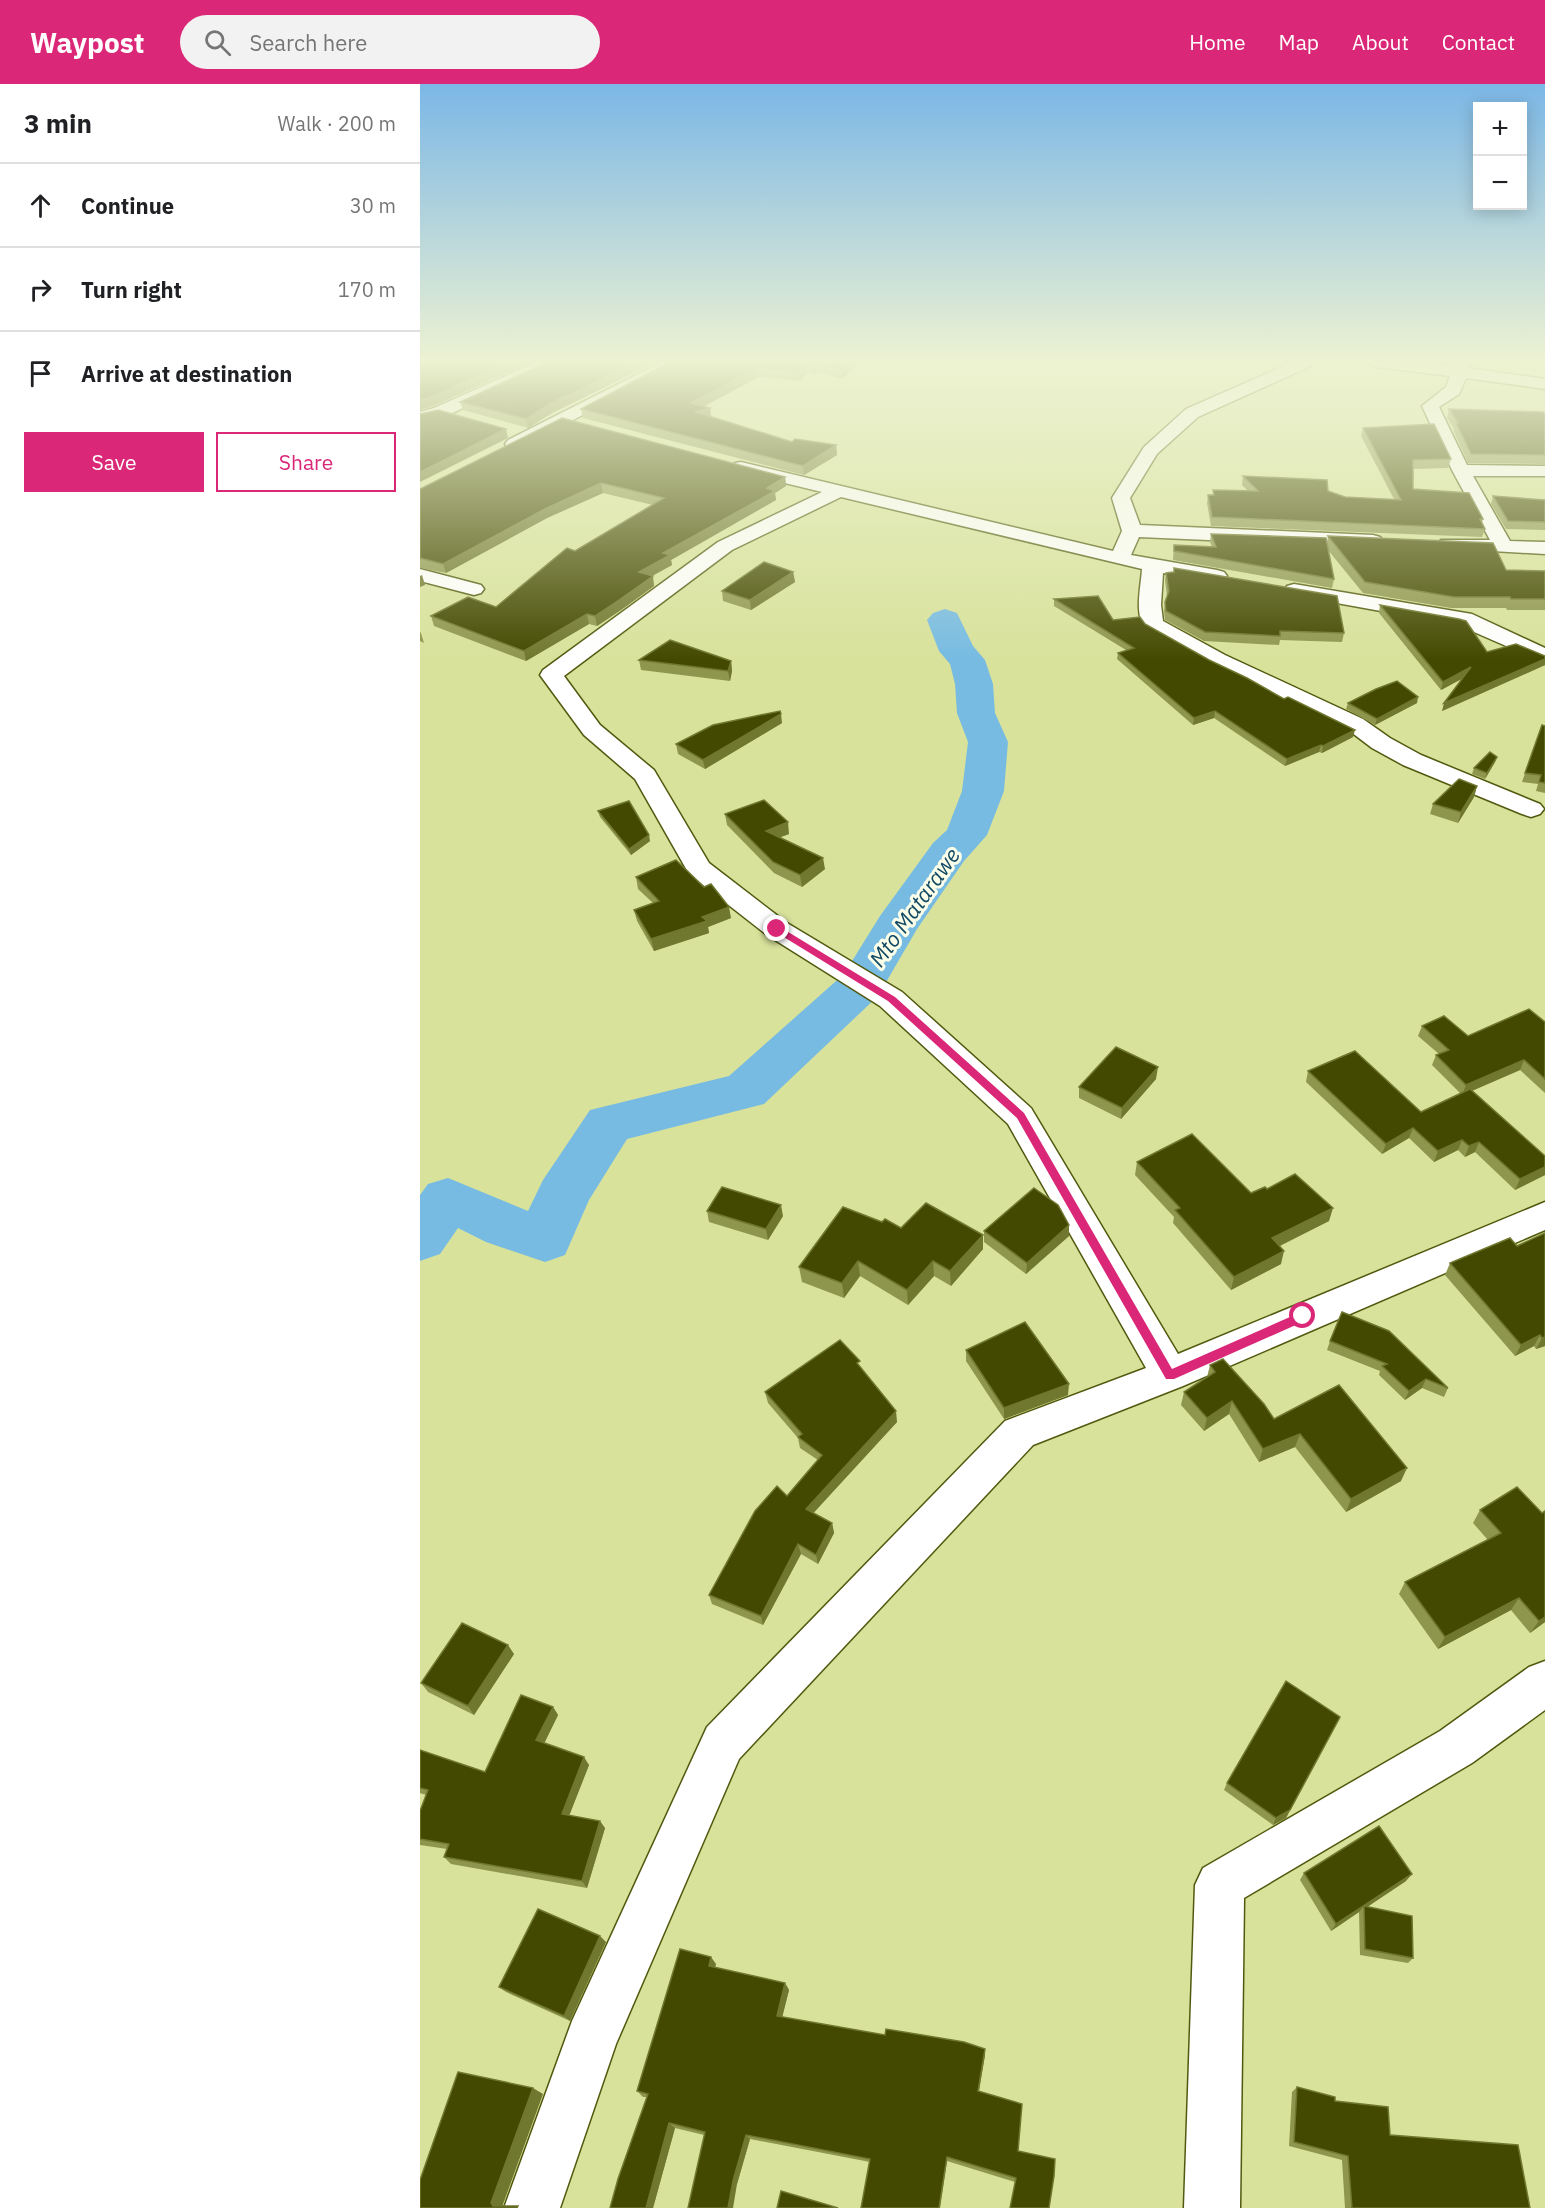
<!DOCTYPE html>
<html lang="en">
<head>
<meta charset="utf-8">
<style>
  :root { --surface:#fff; --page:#f2f2f2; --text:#202124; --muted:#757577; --line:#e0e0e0; --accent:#db2777 }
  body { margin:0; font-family:"IBM Plex Sans",sans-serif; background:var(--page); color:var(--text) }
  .controls { position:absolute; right:18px; top:18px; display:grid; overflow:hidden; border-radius:0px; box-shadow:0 3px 15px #0003 }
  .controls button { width:54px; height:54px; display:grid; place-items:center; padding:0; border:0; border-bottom:2px solid var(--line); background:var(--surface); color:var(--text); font:30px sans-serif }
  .stop { position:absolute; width:18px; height:18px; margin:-14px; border:4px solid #db2777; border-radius:50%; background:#fff }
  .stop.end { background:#db2777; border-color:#fff; box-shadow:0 2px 6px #0008 }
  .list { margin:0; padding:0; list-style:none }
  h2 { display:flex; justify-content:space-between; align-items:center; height:78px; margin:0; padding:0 24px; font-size:26px }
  h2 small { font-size:20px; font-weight:400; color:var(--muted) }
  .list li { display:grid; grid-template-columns:39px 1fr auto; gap:18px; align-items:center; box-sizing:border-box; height:84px; padding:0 24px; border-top:2px solid var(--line) }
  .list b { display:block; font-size:22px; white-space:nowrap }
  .list em { font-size:20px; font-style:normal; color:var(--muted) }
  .actions { display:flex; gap:12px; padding:18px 24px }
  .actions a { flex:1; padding:14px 0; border:2px solid var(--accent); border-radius:0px; text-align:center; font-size:21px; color:var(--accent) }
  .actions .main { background:var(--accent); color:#fff }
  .icon { flex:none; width:33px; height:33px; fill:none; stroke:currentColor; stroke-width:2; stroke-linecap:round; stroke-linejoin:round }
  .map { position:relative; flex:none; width:1125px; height:2124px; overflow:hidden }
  header { display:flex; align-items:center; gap:36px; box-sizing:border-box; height:84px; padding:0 30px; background:var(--accent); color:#fff }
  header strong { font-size:28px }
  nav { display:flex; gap:33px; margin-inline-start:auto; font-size:21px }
  .search { width:420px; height:54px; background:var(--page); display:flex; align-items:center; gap:15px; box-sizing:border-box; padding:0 21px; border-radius:33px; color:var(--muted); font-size:22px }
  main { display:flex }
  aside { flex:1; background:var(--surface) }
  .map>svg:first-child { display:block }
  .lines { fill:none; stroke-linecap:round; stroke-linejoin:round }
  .river { fill:#77bbe2; fill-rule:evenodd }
  .minor-casing { stroke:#52590e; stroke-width:3 }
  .minor { fill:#fff; fill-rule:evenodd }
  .wall { fill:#8e964e }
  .shaded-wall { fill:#70772e }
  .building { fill:#434900; stroke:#70772e; stroke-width:1.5 }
  .route { fill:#db2777 }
  .labels { text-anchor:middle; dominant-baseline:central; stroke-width:6; stroke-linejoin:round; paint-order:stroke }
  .water-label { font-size:22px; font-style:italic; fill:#124964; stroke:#fbfee9 }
</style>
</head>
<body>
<header>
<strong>Waypost</strong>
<div class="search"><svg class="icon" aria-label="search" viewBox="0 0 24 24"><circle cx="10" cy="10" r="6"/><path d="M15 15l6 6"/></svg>Search here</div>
<nav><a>Home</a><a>Map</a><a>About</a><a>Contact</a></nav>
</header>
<main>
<aside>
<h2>3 min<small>Walk · 200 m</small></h2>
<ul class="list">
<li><svg class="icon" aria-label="ahead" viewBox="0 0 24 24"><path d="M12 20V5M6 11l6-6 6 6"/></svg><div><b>Continue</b></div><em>30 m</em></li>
<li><svg class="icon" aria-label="right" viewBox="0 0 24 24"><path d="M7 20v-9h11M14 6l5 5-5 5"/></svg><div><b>Turn right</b></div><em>170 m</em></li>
<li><svg class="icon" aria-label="arrive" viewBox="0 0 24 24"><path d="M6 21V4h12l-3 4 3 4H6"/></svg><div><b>Arrive at destination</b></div></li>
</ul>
<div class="actions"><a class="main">Save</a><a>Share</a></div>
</aside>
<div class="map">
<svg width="1125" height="2124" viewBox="0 0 1125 2124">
  <rect width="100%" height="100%" fill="#d8e29b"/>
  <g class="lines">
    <path class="river" d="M525 525 537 529 553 562 565 576 573 600 575 629 588 658 584 707 567 751 544 777 497 845 458 912 344 1020 207 1055 169 1116 145 1171 125 1178 66 1158 38 1144 20 1170 0 1177V1111L8 1100 28 1094 108 1127 123 1096 170 1026 309 992 424 890 460 832 513 759 527 746 542 707 548 658 537 629 535 600 530 580 519 567 507 536 513 529Z"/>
    <g class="minor-casing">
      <g id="minor">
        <path d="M117 278H139L137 281 26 332 0 338V328L14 324Z"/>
        <path d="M242 278H263L100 364H88L85 360 88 356Z"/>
        <path d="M873 278H895L893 281 778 333 737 370 710 414 720 441 953 451 960 453 963 457 960 461 953 463 719 453 711 471 797 486 804 488 807 492 804 496 797 498 743 489 741 521 743 537 805 571 943 635 970 654 1001 671 1120 720 1124 725 1120 730 1111 733 1102 730 983 681 952 664 927 645 789 581 725 545C714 529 721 503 722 485L421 413 312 466 144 592 180 641 234 686 289 779 367 839 482 908 611 1024 758 1270 1125 1118V1146L763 1302 613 1361 319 1675 196 1960 140 2124H84L152 1937 287 1643 585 1337 726 1284 588 1040 460 922 347 851 269 790 215 695 164 651 120 591 123 586 298 458 402 408 315 387 312 383 315 379 321 378 693 467 702 447 692 414 724 363 766 325Z"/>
        <path d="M949 278H999L1033 282V278H1049L1048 284 1125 295V305L1046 294 1039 310 1019 323 1047 381 1125 382V392H1053L1090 457 1125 458V470L1021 464 1018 460 1021 456H1070L1032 386 1002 322 1026 303 1030 292 957 283Z"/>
        <path d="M0 485 61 501 64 505 61 509 54 511 0 497Z"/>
        <path d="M874 500 1052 530 1125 564V579L1038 541 867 510 864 506 867 502Z"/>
        <path d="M1125 1577V1626L1052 1679 824 1814 820 2124H764L775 1801 783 1784 1020 1647 1109 1583Z"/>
      </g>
    </g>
    <use href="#minor" class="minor"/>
  </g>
  <g class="wall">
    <path d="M128 278H236L132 329 108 344 43 326 40 318Z"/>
    <path d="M250 278H440L422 295 397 288 393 290 387 289 380 297 339 293 283 323 290 324 291 333 372 358 416 361 417 371 384 391 163 334 161 325Z"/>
    <path d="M1029 325 1125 330V380L1048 379 1034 348V345L1027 334Z"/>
    <path d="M943 344 1031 375 1028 384 993 385V405L1063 435 1062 439 1065 445 1062 453 791 442 787 419 788 411H793V406L828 407 822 401 823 392 908 407 925 413 974 415 941 352Z"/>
    <path d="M365 393 366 402 355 409 356 416 251 476 252 481 232 492 234 502 201 526 177 542 169 540 106 577 14 542 11 532 76 523 155 467 233 421 183 409 127 434 26 489 0 484V405Z"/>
    <path d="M1073 412 1125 416V446L1086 445 1071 420Z"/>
    <path d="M791 450 907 459 908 452 1086 486 1125 487V526H1087L1086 524H1031L943 509 908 466 914 495 912 504 753 476 754 461 792 463 790 458Z"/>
    <path d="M373 488 375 498 331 526 303 517 302 507Z"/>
    <path d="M746 489 924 549 922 558 860 556 859 561 784 557 745 536 744 527 745 518 747 512 745 497Z"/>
    <path d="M634 515 693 536 725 540 789 576 933 653 902 669 899 668 865 682 794 634 773 641 697 575 698 569 706 566 634 522Z"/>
    <path d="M960 521 1067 568 1125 572V581L1022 627 1043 594 1021 606 959 529Z"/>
    <path d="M0 548 1 549 4 559 0 557Z"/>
    <path d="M219 576 311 577 312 587 310 597 221 586Z"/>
    <path d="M928 619H997L955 641 926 625Z"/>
    <path d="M362 639 285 685 258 670 256 660Z"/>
    <path d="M1122 641 1125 642V709L1116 707 1118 700 1102 698Z"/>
    <path d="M1077 673 1075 678 1065 695 1052 690 1054 684Z"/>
    <path d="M1057 702 1054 713 1038 739 1010 730 1013 720Z"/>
    <path d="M178 727 230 757 211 771 180 733Z"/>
    <path d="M305 730 369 750 360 753 405 785 382 803 354 789 307 741Z"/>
    <path d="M216 793 311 834 288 843 289 849 234 867 217 837 214 826 233 819 218 805Z"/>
    <path d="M1125 938V1009L1100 986 1052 1007 1125 1072V1091L1095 1106 1055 1068 1045 1073 1038 1066 1014 1078 989 1054 962 1070 886 998 888 987 1001 1028 1041 1010 1012 981 1016 971 1019 970 998 952 1002 942 1048 952Z"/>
    <path d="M736 995 701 1035 659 1014V1003Z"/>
    <path d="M717 1078 831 1109 847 1105 909 1137 860 1162 861 1180 811 1206 753 1139 754 1133 715 1091Z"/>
    <path d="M287 1127 363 1132 348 1156 289 1138Z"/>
    <path d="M462 1138 481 1144 563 1151V1165L531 1202 514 1192 488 1221 440 1192 424 1214 382 1198 379 1183Z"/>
    <path d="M649 1141V1152L606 1190 564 1158V1147Z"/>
    <path d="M1125 1149V1262L1116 1265 1114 1262 1095 1272 1025 1191 1030 1179 1097 1162Z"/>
    <path d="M910 1257 1028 1304 1024 1313 1002 1304 985 1316 959 1291 960 1287 907 1266Z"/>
    <path d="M546 1266 648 1311 584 1335 546 1277Z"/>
    <path d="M790 1281 854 1335 981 1397 926 1428 875 1363 839 1378 809 1330 784 1347 761 1321 764 1308 787 1293Z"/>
    <path d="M441 1284 477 1338 393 1429 412 1439 414 1449 398 1480 381 1470 343 1541 292 1520 289 1511 367 1412 398 1376 380 1364 378 1354 348 1319 345 1308Z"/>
    <path d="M1097 1403 1125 1538 1110 1549 1091 1526 1018 1565 979 1510 985 1498 1068 1456 1053 1439 1060 1426Z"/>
    <path d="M94 1570 54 1631 8 1608 1 1599Z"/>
    <path d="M133 1623 138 1631 124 1659 169 1681 149 1732 185 1744 167 1804 31 1780 24 1773 27 1765 0 1761V1727L6 1711 0 1709V1666L65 1688Z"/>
    <path d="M920 1633 866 1734 853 1741 804 1706 807 1699Z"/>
    <path d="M884 1789 986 1797 947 1823 993 1874 988 1879 940 1871 939 1828 911 1847 880 1796Z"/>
    <path d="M186 1858 150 1937 86 1908 79 1903Z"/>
    <path d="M296 1880 295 1884 365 1899 369 1906 362 1933 565 1971 559 2007 602 2020 595 2098 527 2077 450 2078 330 2055 317 2100 284 2051 255 2044 233 2124H190L227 2013H223L217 2007Z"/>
    <path d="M877 2003 915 2017 970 2051 1110 2124H925L922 2076 869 2062 872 2008Z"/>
  </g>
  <g class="shaded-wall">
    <path d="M90 278H111L13 322 0 326V316Z"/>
    <path d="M217 278H236L132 329 108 344 106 335 130 320Z"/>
    <path d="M430 278H440L422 295 421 286Z"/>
    <path d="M397 279V288L393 290 392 282Z"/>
    <path d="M386 280 387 289 380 297 379 288Z"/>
    <path d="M338 284 339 293 272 328 271 319Z"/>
    <path d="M290 324 291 333 276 328Z"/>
    <path d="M86 345 88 354 0 398V388Z"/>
    <path d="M416 361 417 371 384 391 383 382Z"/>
    <path d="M365 393 366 402 355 409 356 416 251 476 252 481 221 498 219 488 243 469Z"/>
    <path d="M181 399 183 409 127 434 26 489 23 480 125 425Z"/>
    <path d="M373 488 375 498 331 526 330 516Z"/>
    <path d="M2 491 5 501 0 503V492Z"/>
    <path d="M233 492 234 502 201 526 177 542 175 532Z"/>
    <path d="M167 530 169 540 106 577 104 567Z"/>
    <path d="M1125 575V581L1022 627 1024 619Z"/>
    <path d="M311 577 312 587 310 597 308 587Z"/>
    <path d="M1051 583 1049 591 1021 606 1023 598Z"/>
    <path d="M998 613 997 619 955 641 957 635Z"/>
    <path d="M795 627 794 634 773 641 774 634Z"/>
    <path d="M361 630 362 639 285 685 283 676Z"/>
    <path d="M935 646 933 653 902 669 903 662Z"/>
    <path d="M901 661 899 668 865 682 867 675Z"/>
    <path d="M1077 673 1075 678 1065 695 1067 689Z"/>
    <path d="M1057 702 1054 713 1038 739 1041 728Z"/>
    <path d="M368 738 369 750 348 758 346 747Z"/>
    <path d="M229 751 230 757 211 771 209 765Z"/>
    <path d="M403 774 405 785 382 803 380 791Z"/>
    <path d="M309 823 311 834 288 843 289 849 234 867 231 855 282 833Z"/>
    <path d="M1104 976 1100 986 1042 1011 1046 1001Z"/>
    <path d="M738 983 736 995 701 1035 702 1024Z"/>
    <path d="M993 1044 989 1054 962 1070 966 1060Z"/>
    <path d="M1042 1056 1038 1066 1014 1078 1018 1067Z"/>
    <path d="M1059 1058 1055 1068 1045 1073 1049 1062Z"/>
    <path d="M1125 1083V1091L1095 1106 1100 1095Z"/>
    <path d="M361 1121 363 1132 348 1156 346 1145Z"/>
    <path d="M913 1124 909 1137 849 1167 852 1154Z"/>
    <path d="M649 1141V1152L606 1190 607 1179Z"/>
    <path d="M563 1151V1165L531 1202 530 1187Z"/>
    <path d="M864 1167 861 1180 811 1206 814 1193Z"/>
    <path d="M438 1177 440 1192 424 1214 422 1199Z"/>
    <path d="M513 1177 514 1192 488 1221 487 1206Z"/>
    <path d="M1120 1251 1114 1262 1095 1272 1101 1261Z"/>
    <path d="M1125 1253V1262L1116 1265 1122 1254Z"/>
    <path d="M1006 1295 1002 1304 985 1316 989 1307Z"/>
    <path d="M649 1300 648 1311 584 1335V1324Z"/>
    <path d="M812 1317 809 1330 784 1347 787 1334Z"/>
    <path d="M476 1327 477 1338 388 1435 386 1425Z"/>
    <path d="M880 1350 875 1363 839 1378 843 1365Z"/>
    <path d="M987 1384 981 1397 926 1428 931 1415Z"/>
    <path d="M412 1439 414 1449 398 1480 396 1471Z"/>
    <path d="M378 1460 381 1470 343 1541 341 1532Z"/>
    <path d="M1099 1514 1091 1526 1018 1565 1025 1553Z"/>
    <path d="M1125 1533V1538L1110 1549 1119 1537Z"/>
    <path d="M88 1561 94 1570 54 1631 48 1622Z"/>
    <path d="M133 1623 138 1631 122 1664 116 1656Z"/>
    <path d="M164 1673 169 1681 147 1737 142 1730Z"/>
    <path d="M870 1726 866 1734 853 1741 856 1734Z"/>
    <path d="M180 1737 185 1744 167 1804 162 1797Z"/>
    <path d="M992 1790 986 1797 944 1825V1822L939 1828 911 1847 916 1840Z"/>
    <path d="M180 1852 186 1858 150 1937 144 1932Z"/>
    <path d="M291 1873 296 1880 293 1889 289 1882Z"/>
    <path d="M365 1899 369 1906 361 1938 357 1932Z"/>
    <path d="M565 1965V1971L558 2012V2007Z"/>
    <path d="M113 2004 123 2010 82 2123 73 2122 71 2119Z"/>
    <path d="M249 2039 255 2044 233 2124H226Z"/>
    <path d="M326 2051 330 2055 317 2100 313 2124H308L313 2097Z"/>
    <path d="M527 2073V2077L520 2124H519Z"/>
  </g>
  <g class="building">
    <path d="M0 278H90L11 313 0 316Z"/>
    <path d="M128 278H217L130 320 106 335 40 318Z"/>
    <path d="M250 278H430L421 286 397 279 392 282 386 280 379 288 338 284 271 319 290 324 276 328 372 358 375 355 416 361 383 382 161 325Z"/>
    <path d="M1029 325 1123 328 1125 330V371L1051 370 1036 339H1038Z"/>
    <path d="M18 326 86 345 0 388V330Z"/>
    <path d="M142 334 365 393 347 404 355 407 243 469 250 471 219 488 233 492 199 516 175 532 167 530 104 567 11 532 48 513 76 523 147 464 155 467 244 414 181 399 125 425 23 480 0 474V405Z"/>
    <path d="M1014 340 1031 375 993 376V405L1049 409 1063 435H1060L1065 445 792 433 788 411H794L793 406 838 407 823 392 907 396 908 407 925 413 981 416 943 344Z"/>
    <path d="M1073 412 1125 416V438L1088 437Z"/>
    <path d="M791 450 906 454 914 495 754 467V461L796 463Z"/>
    <path d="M908 452 1073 459 1086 486 1125 487V515H1091L1090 513H1034L945 498Z"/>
    <path d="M344 478 373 488 330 516 302 507Z"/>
    <path d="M754 484 917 512 924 549 860 547V552L785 548 746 527 745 518 749 507 746 489 754 488Z"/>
    <path d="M678 512 693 536 720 533 725 540 789 576 827 594 864 615 868 613 935 646 903 662 901 661 867 675 795 627 774 634 698 569 714 564 634 515Z"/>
    <path d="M960 521 1039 535 1046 537 1067 568 1096 560 1125 572V575L1024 619 1051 583 1023 598Z"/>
    <path d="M250 556 311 577 308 587 219 576Z"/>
    <path d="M977 597 998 613 957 635 928 619 956 605Z"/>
    <path d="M360 627 361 630 283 676 256 660 293 641Z"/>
    <path d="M1122 641 1125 642V699L1119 698 1121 691 1105 689Z"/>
    <path d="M1070 668 1077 673 1067 689 1054 684Z"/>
    <path d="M1039 695 1057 702 1041 728 1013 720Z"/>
    <path d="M344 716 368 738 346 747 403 774 380 791 353 778 305 730Z"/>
    <path d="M209 717 229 751 209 765 178 727Z"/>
    <path d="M256 776 284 803 291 800 309 823 282 833 287 837 231 855 214 826 239 817 216 793Z"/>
    <path d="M1109 925 1125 938V995L1104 976 1046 1001 1016 971 1029 966 1002 942 1024 932 1048 952Z"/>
    <path d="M696 963 738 983 702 1024 659 1003Z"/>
    <path d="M935 967 1001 1028 1050 1005 1125 1072V1083L1100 1095 1059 1058 1049 1062 1042 1056 1018 1067 993 1044 966 1060 888 987Z"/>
    <path d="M772 1050 831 1109 845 1103 847 1105 875 1090 913 1124 852 1154 864 1167 814 1193 755 1126 760 1124 717 1078Z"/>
    <path d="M302 1103 361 1121 346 1145 287 1127Z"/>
    <path d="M614 1104 638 1121 649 1141 607 1179 564 1147Z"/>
    <path d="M506 1119 563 1151 530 1187 513 1177 487 1206 438 1177 422 1199 379 1183 423 1123 462 1138 465 1135 481 1144Z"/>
    <path d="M1125 1149V1253L1122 1254 1120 1251 1101 1261 1030 1179 1090 1154 1097 1162Z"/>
    <path d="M922 1228 969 1247 1028 1304 1006 1295 989 1307 962 1282 967 1280 910 1257Z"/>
    <path d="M605 1238 649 1300 584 1324 546 1266Z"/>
    <path d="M420 1256 440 1277 437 1279 476 1327 386 1425 412 1439 396 1471 378 1460 341 1532 289 1511 335 1427 357 1402 367 1412 402 1371 378 1353 382 1350 345 1308Z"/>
    <path d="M803 1275 844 1320 854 1335 919 1301 987 1384 931 1415 880 1350 843 1365 812 1317 787 1334 764 1308 795 1288 790 1281Z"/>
    <path d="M1097 1403 1122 1429 1125 1427V1533L1119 1537 1099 1514 1025 1553 985 1498 1081 1449 1060 1426Z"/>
    <path d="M42 1539 88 1561 48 1622 1 1599Z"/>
    <path d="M866 1597 920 1633 870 1726 856 1734 807 1699Z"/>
    <path d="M101 1611 133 1623 116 1656 164 1673 142 1730 180 1737 162 1797 24 1773 29 1760 0 1755V1727L8 1706 0 1704V1666L65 1688Z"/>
    <path d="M959 1742 992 1790 916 1840 884 1789Z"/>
    <path d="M944 1822 992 1832 993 1874 945 1865Z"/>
    <path d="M118 1825 180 1852 144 1932 79 1903Z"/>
    <path d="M260 1865 291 1873 289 1882 365 1899 357 1932 465 1951 466 1945 544 1958 565 1965 558 2007 602 2020 598 2067 635 2075 634 2092 629 2124H590L596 2094 527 2073 519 2124H441L450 2075 326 2051 313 2097 308 2124H268L285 2048 249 2039 226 2124H190L198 2095 228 2010 217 2007Z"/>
    <path d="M38 1988 113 2004 71 2119 73 2122H98L97 2124H0V2096Z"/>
    <path d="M877 2003 915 2013V2017L968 2023 970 2051 1098 2061 1110 2124H932L928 2072 874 2058Z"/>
    <path d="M361 2107 418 2124H357Z"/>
  </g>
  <linearGradient id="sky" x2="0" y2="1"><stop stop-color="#7bb7e6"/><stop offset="0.48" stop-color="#edf2d2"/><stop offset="1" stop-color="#edf2d2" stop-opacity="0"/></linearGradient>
  <rect width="1125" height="576" fill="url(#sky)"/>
  <path class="route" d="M354 843H360L475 913 604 1029 752 1285 879 1229H887V1236L754 1295H746L597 1034 468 917 354 847Z"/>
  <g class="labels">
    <g class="water-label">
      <text transform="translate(494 823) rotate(-55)">Mto Matarawe</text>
    </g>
  </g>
</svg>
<div class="controls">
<button>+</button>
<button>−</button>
</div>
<div class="stop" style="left:883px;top:1232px"></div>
<div class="stop end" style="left:357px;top:845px"></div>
</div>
</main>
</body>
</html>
